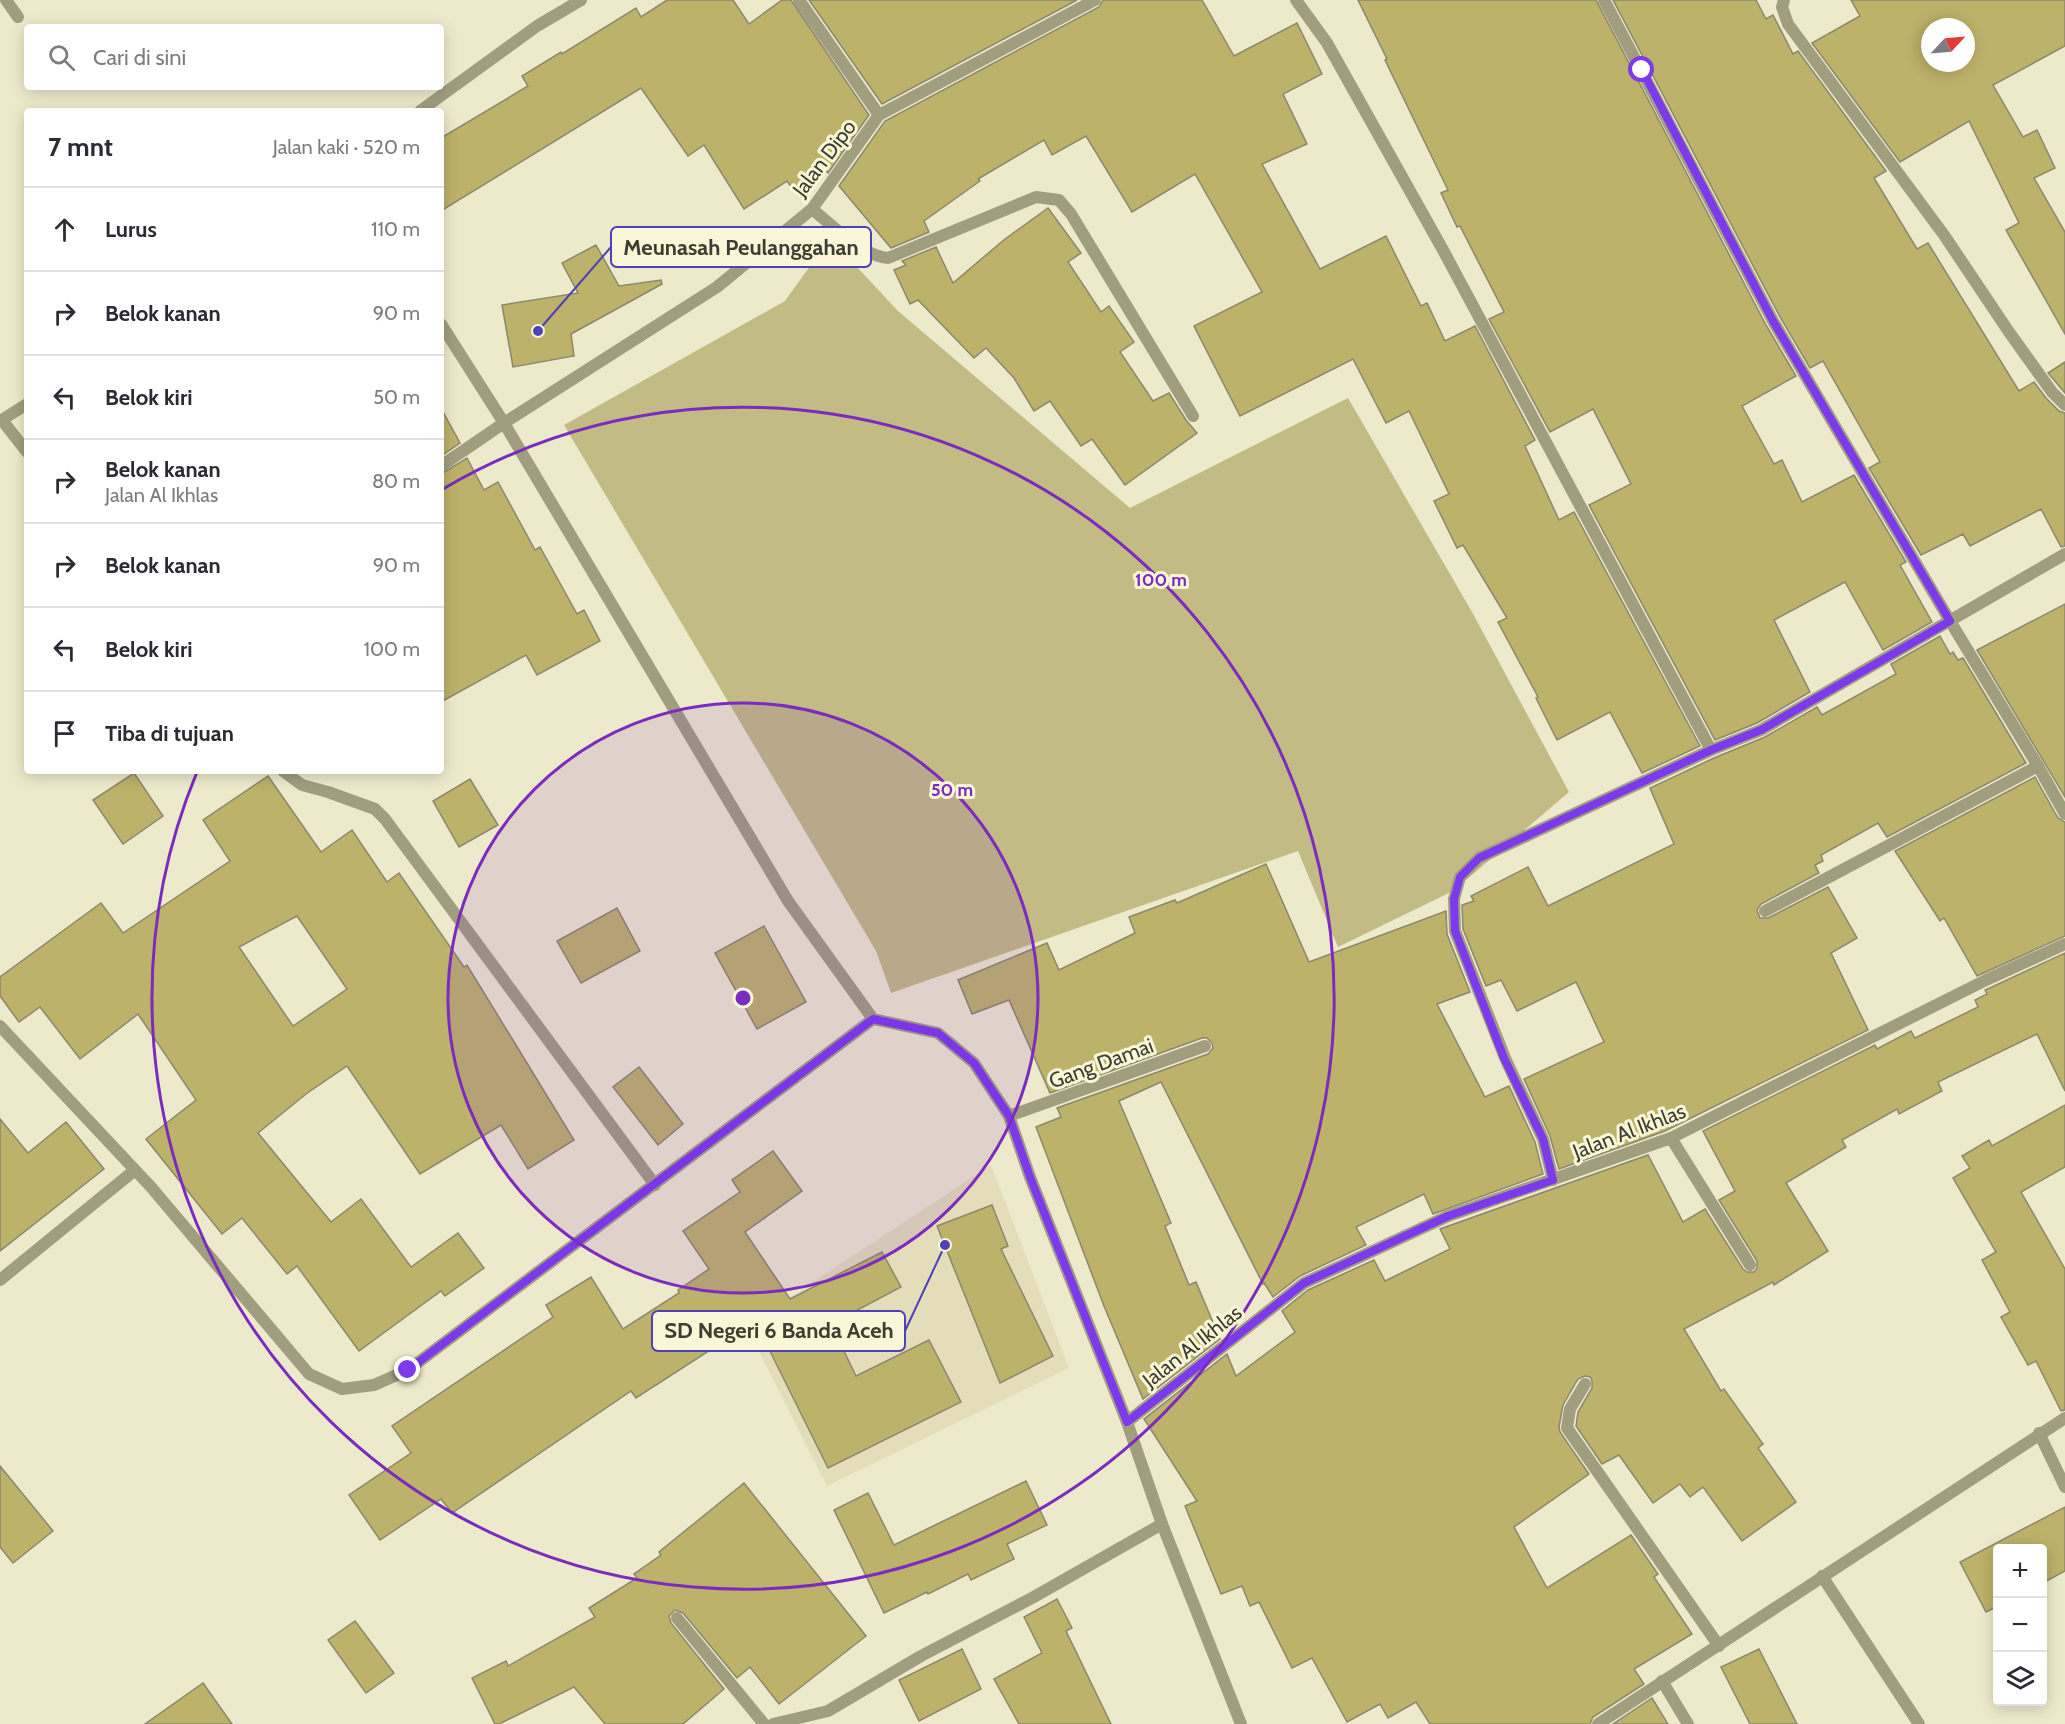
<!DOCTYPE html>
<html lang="id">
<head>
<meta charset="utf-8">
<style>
  :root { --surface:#fff; --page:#f7f7f7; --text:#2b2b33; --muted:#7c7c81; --line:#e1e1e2 }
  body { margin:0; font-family:Cabin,sans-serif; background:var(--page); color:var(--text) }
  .controls { position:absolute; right:18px; bottom:18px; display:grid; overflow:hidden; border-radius:6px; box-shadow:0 3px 15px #0003 }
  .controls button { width:54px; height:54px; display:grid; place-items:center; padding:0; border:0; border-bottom:2px solid var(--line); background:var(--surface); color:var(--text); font:30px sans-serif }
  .compass { position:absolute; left:1921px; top:18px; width:54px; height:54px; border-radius:50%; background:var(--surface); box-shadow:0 3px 15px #0003; rotate:64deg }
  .stop { position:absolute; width:18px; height:18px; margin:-14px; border:4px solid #7c3aed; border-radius:50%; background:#fff }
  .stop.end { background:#7c3aed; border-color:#fff; box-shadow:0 2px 6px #0008 }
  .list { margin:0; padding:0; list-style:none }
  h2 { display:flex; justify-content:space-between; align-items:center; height:78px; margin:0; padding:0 24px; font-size:26px }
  h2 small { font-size:20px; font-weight:400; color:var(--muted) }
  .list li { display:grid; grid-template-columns:39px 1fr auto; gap:18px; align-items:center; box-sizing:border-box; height:84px; padding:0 24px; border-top:2px solid var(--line) }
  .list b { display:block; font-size:22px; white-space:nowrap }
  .list p { margin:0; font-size:20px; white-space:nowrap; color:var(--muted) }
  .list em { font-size:20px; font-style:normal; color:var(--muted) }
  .icon { flex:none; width:33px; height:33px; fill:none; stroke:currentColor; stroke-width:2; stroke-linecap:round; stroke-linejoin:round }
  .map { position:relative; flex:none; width:2065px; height:1724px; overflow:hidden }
  .search { position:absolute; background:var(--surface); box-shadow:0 3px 15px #0003; left:24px; top:24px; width:420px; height:66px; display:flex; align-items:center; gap:15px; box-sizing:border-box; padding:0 21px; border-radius:6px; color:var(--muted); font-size:22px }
  .panel { position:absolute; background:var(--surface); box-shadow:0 3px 15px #0003; left:24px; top:108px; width:420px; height:666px; border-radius:6px }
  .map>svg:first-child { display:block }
  .built { fill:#e3deb9 }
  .green { fill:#c2bb84 }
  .building { fill:#bcb26a; stroke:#8b886d; stroke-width:1.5; fill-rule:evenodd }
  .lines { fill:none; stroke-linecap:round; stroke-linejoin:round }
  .minor { stroke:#a19e80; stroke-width:12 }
  .tertiary { stroke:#a19e80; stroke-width:12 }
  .route { stroke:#7c3aed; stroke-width:8 }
  .ring { fill:none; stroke:#7b2cbf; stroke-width:3 }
  .labels { text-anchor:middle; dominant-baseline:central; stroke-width:6; stroke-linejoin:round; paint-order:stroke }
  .street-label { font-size:21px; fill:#3e3d31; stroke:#faf7d9 }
  .centre { fill:#7b2cbf; stroke:#faf7d9; stroke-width:3 }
  .ring-label { font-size:18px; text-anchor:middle; font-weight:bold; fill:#7b2cbf; stroke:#faf7d9; stroke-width:6; stroke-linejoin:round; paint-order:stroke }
  .leader { fill:none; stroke:#4e40b7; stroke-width:2 }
  .callout-dot { fill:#4e40b7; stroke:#faf7d9; stroke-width:2 }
  .callout { fill:#faf7d9; stroke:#4e40b7; stroke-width:2 }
  .callout-label { font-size:22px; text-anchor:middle; font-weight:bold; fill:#3e3d31 }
</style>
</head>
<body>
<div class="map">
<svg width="2065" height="1724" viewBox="0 0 2065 1724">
  <rect width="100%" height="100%" fill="#edeacc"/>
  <path class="built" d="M991 1165 1069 1368 827 1486 746 1326Z"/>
  <path class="green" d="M842 251 898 311 1130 508 1348 398 1472 612 1569 792 1453 891 1338 947 1298 851 891 993 876 951 564 425 785 301 813 262Z"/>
  <g class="building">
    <path d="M667 0H733L749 24 782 0H791L869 115 828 173 823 168 792 188 787 181 744 209 704 145 688 156 641 88 441 211V138L528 86 522 76 561 52 562 54 636 8 641 17Z"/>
    <path d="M809 0H1077L882 104Z"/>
    <path d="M1103 0H1202L1234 56 1297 23 1322 74 1283 94 1307 144 1262 164 1320 269 1386 236 1421 306 1427 303 1445 341 1475 326 1535 440 1525 446 1559 520 1574 512 1700 746 1642 773 1610 712 1557 740 1536 698 1538 697 1498 622 1507 618 1463 545 1457 548 1434 501 1449 494 1409 411 1386 423 1353 359 1240 416 1194 326 1262 292 1195 174 1132 212 1086 136 1052 155 1044 140 978 179 980 181 924 221 929 232 891 248 839 186 885 121 1099 7Z"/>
    <path d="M1358 0H1596L1766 325 1796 376 1742 406 1774 464 1782 460 1802 502 1854 475 1906 562 1900 565 1932 622 1883 650 1845 582 1774 620 1810 692 1757 723 1715 740 1589 505 1631 484 1593 409 1550 432 1489 319 1504 312 1460 226 1457 227 1441 193 1448 190 1385 60 1387 59Z"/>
    <path d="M1613 0H1756L1766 19 1773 15 1793 54 1798 51 1886 171 1874 178 1917 249 1928 243 2019 391 2034 382 2046 398 2059 411 2065 413V546L2061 547 2041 509 1970 546 1963 534 1921 555 1869 468 1880 462 1823 361 1810 368 1780 317Z"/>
    <path d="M1851 0H2065V46L1993 85 2023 137 2037 130 2055 168 2034 178 2065 232V334L2006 230 2019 223 1969 121 1900 162 1812 43 1860 16ZM1930 27H1966V63H1930Z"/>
    <path d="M1048 208 1081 253 1068 262 1101 312 1109 306 1134 342 1120 352 1153 401 1169 393 1186 420 1197 433 1125 485 1092 439 1081 446 1050 401 1034 411 1014 378 986 348 974 358 918 300 910 304 894 270 906 265 902 261 936 247 953 283 1005 239Z"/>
    <path d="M596 245 619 286 661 280 662 284 571 334 574 356 513 367 502 305 578 293 562 263Z"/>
    <path d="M2065 362V393L2048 373Z"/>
    <path d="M441 408 460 443 441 456Z"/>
    <path d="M467 458 484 490 498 482 535 550 540 547 577 614 584 610 600 641 537 675 526 655 441 702V474Z"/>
    <path d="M2065 604V797L1977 650Z"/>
    <path d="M1940 636 1950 654 1953 652 1958 660 1963 658 2026 763 1887 837 1878 823 1821 855 1823 861 1815 865 1819 873 1761 904 1757 910 1760 918H1768L1828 887 1857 938 1831 953 1868 1030 1665 1131 1559 1169 1550 1136 1524 1079 1604 1042 1576 982 1517 1011 1501 980 1486 986 1463 929 1462 905 1474 901 1471 896 1528 867 1548 906 1674 844 1650 788 1714 758 1765 737 1817 707 1822 715 1896 674 1891 664Z"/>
    <path d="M134 773 163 816 123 844 93 800Z"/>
    <path d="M268 776 321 852 352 830 387 882 399 873 464 967 467 965 574 1140 528 1169 501 1125 420 1174 347 1066 306 1094 258 1133 331 1222 361 1199 411 1267 458 1233 484 1268 445 1296 441 1291 359 1351 297 1266 287 1274 242 1218 222 1234 146 1139 196 1100 138 1014 80 1059 40 1007 19 1022 0 996V977L101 903 123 933 230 861 203 820ZM297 916 347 989 293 1026 239 947Z"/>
    <path d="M2035 777 2058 818 2065 822V936L1977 976 1944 918 1940 921 1895 851Z"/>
    <path d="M470 779 498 825 459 847 433 801Z"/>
    <path d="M1266 864 1309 962 1446 911 1447 934 1470 992 1437 1004 1485 1097 1509 1086 1535 1142 1543 1174 1433 1214 1424 1194 1356 1227 1366 1245 1300 1276 1273 1297 1264 1283 1263 1284 1161 1082 1119 1101 1171 1223 1165 1226 1189 1285 1196 1282 1220 1339 1143 1399 1104 1306 1036 1127 1061 1117 1057 1108 1208 1054 1213 1048 1212 1043 1207 1038H1202L1050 1093 1009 1000 972 1014 958 980 1047 943 1059 970 1135 933 1129 917 1175 900 1177 903Z"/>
    <path d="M617 908 640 951 581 983 557 941Z"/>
    <path d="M764 926 806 1002 757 1029 715 953Z"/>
    <path d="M2065 953V1091L2037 1034 1938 1082 1942 1091 1899 1114 1897 1109 1842 1140 1846 1147 1786 1183 1828 1251 1774 1285 1773 1282 1684 1329 1721 1391 1724 1389 1763 1444 1758 1448 1796 1502 1742 1541 1703 1487 1690 1497 1680 1484 1653 1503 1619 1455 1602 1464 1576 1426 1578 1412 1592 1388V1381L1590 1377 1585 1376 1578 1379 1563 1405 1559 1427 1560 1432 1589 1474 1514 1527 1547 1588 1631 1535 1658 1574 1654 1577 1692 1634 1634 1669 1644 1684 1593 1717 1590 1724H1430L1416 1702 1388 1718 1380 1704 1347 1722 1312 1658 1292 1668 1259 1602 1250 1606 1242 1586 1221 1594 1185 1506 1197 1501 1144 1419 1227 1354 1236 1376 1295 1332 1282 1311 1308 1290 1374 1260 1385 1281 1450 1249 1440 1229 1648 1155 1683 1222 1705 1209 1743 1269 1747 1272H1754L1757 1268V1261L1719 1200 1735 1191 1703 1131 1875 1045 1877 1049 1911 1031 1915 1038 1978 1007 1975 1000 1987 994 1985 990Z"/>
    <path d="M639 1067 683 1124 658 1145 613 1087Z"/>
    <path d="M2065 1105V1167L2021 1192 2065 1269V1410L2061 1411 2036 1361 2028 1365 2001 1317 2010 1312 1982 1260 1996 1252 1953 1178 1970 1168 1962 1156 1989 1140 1992 1146Z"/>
    <path d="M0 1119 28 1153 66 1122 104 1169 0 1251Z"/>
    <path d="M773 1151 802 1191 745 1232 790 1299 882 1252 901 1287 831 1324 856 1376 929 1340 961 1402 828 1468 755 1321 636 1398 631 1391 452 1513 441 1499 380 1540 349 1495 411 1453 392 1426 553 1317 546 1305 591 1277 623 1329 679 1293 678 1290 709 1269 683 1231 740 1192 732 1180Z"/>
    <path d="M992 1205 1008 1246 1001 1249 1053 1356 1000 1383 937 1226Z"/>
    <path d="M0 1466 53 1531 13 1563 0 1547Z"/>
    <path d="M1026 1481 1047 1525 1007 1544 1014 1559 971 1580 968 1574 928 1594 927 1592 884 1613 834 1510 868 1493 894 1545Z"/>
    <path d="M744 1483 866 1636 779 1704 750 1667 737 1678 683 1613 675 1610 669 1616 671 1623 724 1689 683 1724H605L574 1687 499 1724H495L472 1678 506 1661 508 1666 595 1617 589 1608 637 1578 634 1574 661 1555 659 1552Z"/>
    <path d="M2065 1507V1571L2043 1583V1548H1998V1606L1986 1612 1960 1562Z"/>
    <path d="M1057 1599 1072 1628 1066 1631 1111 1724H1019L994 1679 1042 1653 1024 1617Z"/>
    <path d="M355 1621 394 1673 366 1693 328 1640Z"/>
    <path d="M962 1649 981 1689 919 1721 899 1680Z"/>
    <path d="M1759 1649 1797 1724H1750L1721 1667Z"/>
    <path d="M203 1683 232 1724H145Z"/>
    <path d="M1652 1698 1668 1724H1613Z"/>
  </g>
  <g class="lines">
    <g class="minor">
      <path d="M6 0 18 17"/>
      <path d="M799 0 879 115"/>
      <path d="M1296 0 1327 43 1443 250 1711 750"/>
      <path d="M1604 0 1773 321 1950 621 2038 766 2065 814"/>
      <path d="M1784 0 1782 7 1788 24 1944 235 2009 332 2052 392 2065 405"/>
      <path d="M420 111 537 26 581 0"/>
      <path d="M812 209C832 225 862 256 888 258L1036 197 1059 200 1071 214 1193 416"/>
      <path d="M2 420 27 452"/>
      <path d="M441 466 504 423 717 287 812 209 879 115 1095 0"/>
      <path d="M283 771 302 785 328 792 375 809 385 819 655 1185"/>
      <path d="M1765 911 2038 766"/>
      <path d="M0 1026 151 1187 309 1374 342 1389 374 1385 408 1370 873 1019"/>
      <path d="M1009 1116 1205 1046"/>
      <path d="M1671 1138 1750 1265"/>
      <path d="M1553 1180 1543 1139 1505 1058 1455 931 1454 899 1460 877 1479 858 1711 750 1761 730 2065 554"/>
      <path d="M0 1280 135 1170"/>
      <path d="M1585 1384 1570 1409 1567 1428 1719 1646"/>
      <path d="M1127 1422 1304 1283 1448 1216 1671 1138 1986 980 2065 944"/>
      <path d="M2039 1433 2065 1487"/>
      <path d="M1822 1576 1919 1724"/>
      <path d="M677 1618 764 1724"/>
      <path d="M1662 1681 1688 1724"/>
      <path d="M773 1724 828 1711 921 1656 1032 1598 1162 1524"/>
    </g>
    <g class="tertiary">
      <path d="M441 324 504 423 788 901 873 1019 938 1033 974 1063 1009 1116 1030 1177 1127 1422 1162 1524 1241 1724"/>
      <path d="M0 421 27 404"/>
      <path d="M1598 1724 2065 1418"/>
    </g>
  </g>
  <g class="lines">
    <path class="route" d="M408 1370 873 1019 938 1033 974 1063 1009 1116 1030 1177 1127 1422 1304 1283 1448 1216 1553 1180 1543 1139 1504 1058 1455 931 1454 899 1460 877 1479 858 1711 750 1761 730 1950 621 1773 321 1642 70"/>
  </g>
  <circle cx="743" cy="998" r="295" fill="#7b2cbf" fill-opacity=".12"/>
  <g class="ring">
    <circle cx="743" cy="998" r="295"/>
    <path d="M443 489A591 591 0 1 1 197 772"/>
  </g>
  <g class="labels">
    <g class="street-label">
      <text transform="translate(824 158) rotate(-53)">Jalan Dipo</text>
      <text transform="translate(1101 1063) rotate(-20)">Gang Damai</text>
      <text transform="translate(1629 1131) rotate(-21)">Jalan Al Ikhlas</text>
      <text transform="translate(1192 1346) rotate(-38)">Jalan Al Ikhlas</text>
    </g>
  </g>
  <circle cx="743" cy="998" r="9" class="centre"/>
  <g class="ring-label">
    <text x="1161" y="586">100 m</text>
    <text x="952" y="796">50 m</text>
  </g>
  <path class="leader" d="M538 331L611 247M945 1245L905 1331"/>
  <g class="callout-dot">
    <circle cx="538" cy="331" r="6"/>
    <circle cx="945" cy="1245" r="6"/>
  </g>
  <g class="callout">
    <rect x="611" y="227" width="260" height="40" rx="6"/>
    <rect x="652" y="1311" width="253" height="40" rx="6"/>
  </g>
  <g class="callout-label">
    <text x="741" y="255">Meunasah Peulanggahan</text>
    <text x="779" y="1338">SD Negeri 6 Banda Aceh</text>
  </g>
</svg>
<div class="controls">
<button>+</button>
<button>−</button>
<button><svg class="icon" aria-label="layers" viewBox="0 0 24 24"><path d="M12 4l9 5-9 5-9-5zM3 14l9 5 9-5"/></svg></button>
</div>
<svg class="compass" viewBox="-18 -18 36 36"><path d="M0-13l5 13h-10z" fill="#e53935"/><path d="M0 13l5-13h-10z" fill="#7c7c81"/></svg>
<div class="stop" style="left:1642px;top:70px"></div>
<div class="stop end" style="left:408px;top:1370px"></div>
<div class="search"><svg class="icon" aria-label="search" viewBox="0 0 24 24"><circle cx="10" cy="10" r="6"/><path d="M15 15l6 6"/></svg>Cari di sini</div>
<section class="panel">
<h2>7 mnt<small>Jalan kaki · 520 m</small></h2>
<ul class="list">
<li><svg class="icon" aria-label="ahead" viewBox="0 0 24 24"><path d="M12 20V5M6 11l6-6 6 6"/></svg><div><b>Lurus</b></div><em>110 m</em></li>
<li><svg class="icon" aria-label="right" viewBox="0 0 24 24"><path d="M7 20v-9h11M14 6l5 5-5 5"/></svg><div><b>Belok kanan</b></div><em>90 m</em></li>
<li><svg class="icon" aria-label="left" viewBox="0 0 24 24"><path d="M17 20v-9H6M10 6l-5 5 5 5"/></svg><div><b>Belok kiri</b></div><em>50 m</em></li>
<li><svg class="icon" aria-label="right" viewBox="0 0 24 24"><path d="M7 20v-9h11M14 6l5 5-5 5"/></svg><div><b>Belok kanan</b><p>Jalan Al Ikhlas</p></div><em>80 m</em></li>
<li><svg class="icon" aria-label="right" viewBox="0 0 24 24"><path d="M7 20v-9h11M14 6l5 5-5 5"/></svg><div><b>Belok kanan</b></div><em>90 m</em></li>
<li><svg class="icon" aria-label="left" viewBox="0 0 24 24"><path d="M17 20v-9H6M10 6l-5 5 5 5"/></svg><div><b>Belok kiri</b></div><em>100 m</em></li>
<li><svg class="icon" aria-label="arrive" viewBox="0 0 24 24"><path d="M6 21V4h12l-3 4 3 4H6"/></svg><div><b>Tiba di tujuan</b></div></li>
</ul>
</section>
</div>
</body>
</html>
